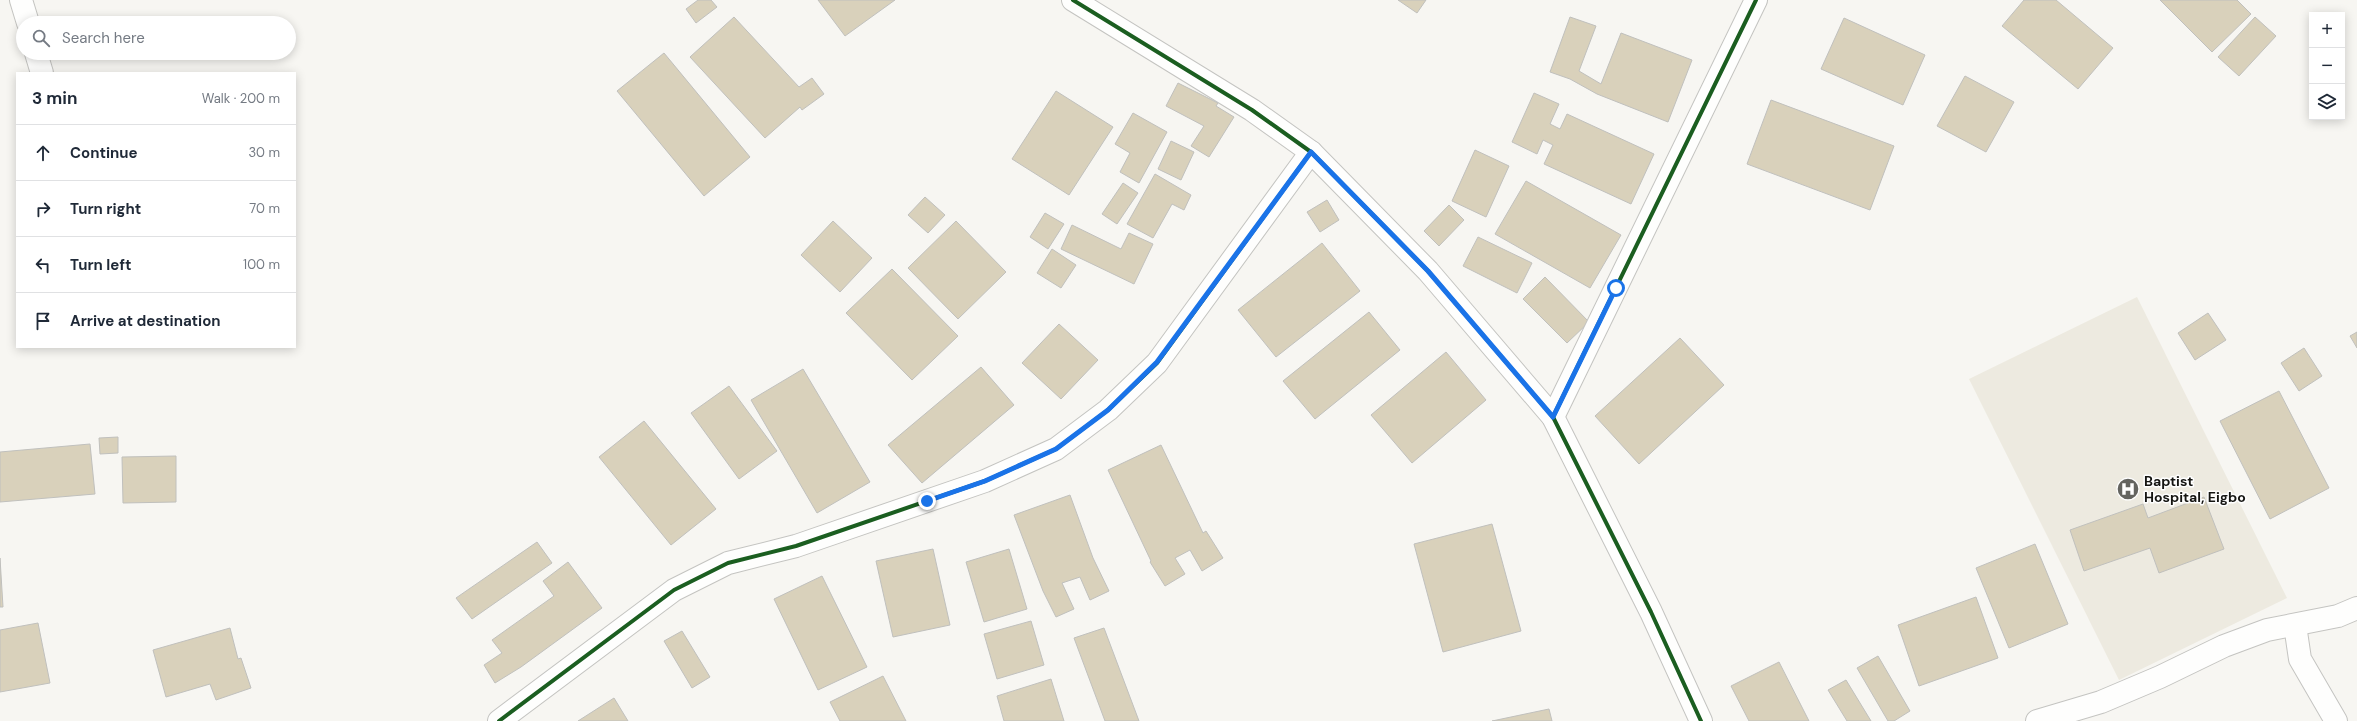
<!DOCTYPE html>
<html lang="en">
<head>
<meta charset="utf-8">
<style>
  :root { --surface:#fff; --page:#f2f2f3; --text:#1f2937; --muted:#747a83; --line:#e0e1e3 }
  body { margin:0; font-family:"DM Sans",sans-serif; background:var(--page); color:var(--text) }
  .controls { position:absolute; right:12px; top:12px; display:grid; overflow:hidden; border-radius:0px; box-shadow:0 2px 10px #0003 }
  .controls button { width:36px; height:36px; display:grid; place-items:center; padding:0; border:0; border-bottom:1px solid var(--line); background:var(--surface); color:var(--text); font:20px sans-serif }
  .stop { position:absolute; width:12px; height:12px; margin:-9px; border:3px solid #1a73e8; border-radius:50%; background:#fff }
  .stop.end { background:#1a73e8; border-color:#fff; box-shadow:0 1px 4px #0008 }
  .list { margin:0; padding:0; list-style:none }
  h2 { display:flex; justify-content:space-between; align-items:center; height:52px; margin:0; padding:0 16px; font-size:17px }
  h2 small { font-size:13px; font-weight:400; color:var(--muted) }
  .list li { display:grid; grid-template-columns:26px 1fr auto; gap:12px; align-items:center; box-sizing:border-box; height:56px; padding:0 16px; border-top:1px solid var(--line) }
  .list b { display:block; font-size:15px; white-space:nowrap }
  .list em { font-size:13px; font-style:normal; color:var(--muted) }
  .icon { flex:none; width:22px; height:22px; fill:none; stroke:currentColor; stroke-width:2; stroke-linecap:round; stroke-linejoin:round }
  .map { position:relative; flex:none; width:2357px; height:721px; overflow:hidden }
  .search { position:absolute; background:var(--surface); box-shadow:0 2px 10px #0003; left:16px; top:16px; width:280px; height:44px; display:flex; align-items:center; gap:10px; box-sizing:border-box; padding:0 14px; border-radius:22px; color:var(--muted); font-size:15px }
  .panel { position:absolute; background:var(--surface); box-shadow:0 2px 10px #0003; left:16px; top:72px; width:280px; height:276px; border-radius:0px }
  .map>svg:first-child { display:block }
  .built { fill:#edeae0 }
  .building { fill:#d9d1bb; stroke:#c0c0bd }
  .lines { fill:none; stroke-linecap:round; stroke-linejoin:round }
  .minor-casing { stroke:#c4c4c1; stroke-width:24 }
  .minor { stroke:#fefefd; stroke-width:22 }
  .cycleway-casing { stroke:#fff; stroke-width:6 }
  .cycleway { stroke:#1b5e20; stroke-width:4 }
  .route { stroke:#1a73e8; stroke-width:5 }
  .labels { text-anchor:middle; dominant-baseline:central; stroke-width:3; stroke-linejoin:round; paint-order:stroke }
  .poi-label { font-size:14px; font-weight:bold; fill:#151512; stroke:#fff; text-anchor:start }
</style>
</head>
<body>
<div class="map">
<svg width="2357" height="721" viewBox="0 0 2357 721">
  <rect width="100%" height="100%" fill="#f7f6f2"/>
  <path class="built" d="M2137 297 2287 598 2119 680 1969 379Z"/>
  <g class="building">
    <path d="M698 0H711L717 7 696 23 686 9Z"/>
    <path d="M818 0H895L845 36Z"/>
    <path d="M1398 0H1426L1417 13Z"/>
    <path d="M2024 0H2056L2113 48 2078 89 2002 26Z"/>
    <path d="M2160 0H2237L2251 14 2212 52Z"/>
    <path d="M734 17 799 87 812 78 824 94 802 110 800 107 765 138 690 57Z"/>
    <path d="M1570 17 1596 26 1579 71 1601 84 1621 33 1692 60 1668 122 1597 94 1570 79 1550 72Z"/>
    <path d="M2255 17 2276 36 2239 76 2218 57Z"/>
    <path d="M1844 18 1925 55 1903 105 1821 69Z"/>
    <path d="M664 53 750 157 704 196 617 91Z"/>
    <path d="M1965 76 2014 102 1986 152 1937 126Z"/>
    <path d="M1178 83 1218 103 1216 106 1234 117 1209 157 1191 146 1204 126 1166 106Z"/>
    <path d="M1056 91 1113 127 1069 195 1012 159Z"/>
    <path d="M1534 93 1559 104 1550 124 1560 129 1567 114 1654 154 1631 204 1544 164 1553 145 1543 140 1537 154 1512 142Z"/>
    <path d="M1771 100 1894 146 1870 210 1747 164Z"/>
    <path d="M1133 113 1167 132 1139 183 1120 172 1130 153 1115 144Z"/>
    <path d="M1171 141 1194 152 1181 180 1158 169Z"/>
    <path d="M1475 150 1509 166 1486 217 1452 201Z"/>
    <path d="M1155 174 1191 195 1184 210 1172 204 1153 238 1127 224Z"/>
    <path d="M1526 181 1621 235 1590 288 1495 234Z"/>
    <path d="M1123 183 1138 193 1117 224 1102 214Z"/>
    <path d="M925 197 945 215 928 233 908 215Z"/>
    <path d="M1327 200 1339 220 1320 232 1307 212Z"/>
    <path d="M1449 205 1464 220 1439 246 1424 231Z"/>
    <path d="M1045 213 1064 224 1048 249 1030 237Z"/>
    <path d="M833 221 872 258 840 292 801 255Z"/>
    <path d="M956 221 1006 272 958 319 908 268Z"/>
    <path d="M1072 225 1121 249 1129 233 1153 244 1134 284 1061 249Z"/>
    <path d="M1478 237 1532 263 1517 293 1463 266Z"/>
    <path d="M1322 243 1360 291 1276 357 1238 310Z"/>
    <path d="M1052 249 1076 265 1061 288 1037 273Z"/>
    <path d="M892 269 958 336 912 380 846 313Z"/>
    <path d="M1545 277 1589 322 1567 343 1523 299Z"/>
    <path d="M1369 312 1400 350 1315 419 1283 381Z"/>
    <path d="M2208 313 2226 340 2195 360 2178 333Z"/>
    <path d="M1059 324 1098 360 1061 399 1022 363Z"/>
    <path d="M2357 332V348L2350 336Z"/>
    <path d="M1680 338 1724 385 1639 464 1595 416Z"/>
    <path d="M2304 348 2322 376 2299 391 2281 363Z"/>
    <path d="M1446 352 1486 400 1412 463 1371 415Z"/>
    <path d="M981 367 1014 405 922 483 888 445Z"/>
    <path d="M803 369 870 482 817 513 751 400Z"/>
    <path d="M729 386 777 451 739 479 691 413Z"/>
    <path d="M2279 391 2329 488 2270 519 2220 421Z"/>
    <path d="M644 421 716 509 671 545 599 457Z"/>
    <path d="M118 437V453L100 454 99 438Z"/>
    <path d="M90 444 95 494 0 502V452Z"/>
    <path d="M1161 445 1203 533 1206 531 1223 558 1202 571 1190 550 1175 558 1185 574 1165 586 1150 562 1151 561 1108 470Z"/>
    <path d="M176 456V502L123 503 122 457Z"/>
    <path d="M1070 495 1093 558 1109 591 1090 600 1080 577 1062 583 1074 609 1056 617 1043 591 1014 515Z"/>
    <path d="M2204 497 2224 549 2159 573 2150 548 2084 571 2070 530 2143 504 2148 518Z"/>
    <path d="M1492 524 1521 631 1443 652 1414 544Z"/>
    <path d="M537 542 552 563 472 619 456 598Z"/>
    <path d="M2035 544 2068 624 2009 648 1976 568Z"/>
    <path d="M933 549 950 625 893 637 876 561Z"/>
    <path d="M1009 549 1027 609 984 622 966 562Z"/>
    <path d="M0 558 3 607H0Z"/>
    <path d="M568 562 602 608 521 667 495 683 484 665 502 653 492 640 554 596 543 581Z"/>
    <path d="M822 576 867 667 818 690 774 599Z"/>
    <path d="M1976 597 1998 658 1919 686 1898 625Z"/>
    <path d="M1031 621 1044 665 997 679 984 634Z"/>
    <path d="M38 623 50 683 0 692V630Z"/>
    <path d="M230 628 238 659 241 658 251 688 216 700 210 684 166 697 153 650Z"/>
    <path d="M1104 628 1139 721H1105L1074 638Z"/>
    <path d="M682 631 710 677 692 688 664 641Z"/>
    <path d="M1878 656 1910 711 1894 721H1888L1857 668Z"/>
    <path d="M1779 662 1809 721H1749L1731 686Z"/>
    <path d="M883 676 906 721H840L830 702Z"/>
    <path d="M1051 679 1064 721H1004L997 696Z"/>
    <path d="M1846 680 1871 721H1847L1828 690Z"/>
    <path d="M614 698 628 721H578Z"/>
    <path d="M1549 709 1552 721H1492Z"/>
  </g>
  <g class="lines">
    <g class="minor-casing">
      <g id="minor">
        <path d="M21 0 28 23"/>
        <path d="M1073 0 1252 110 1311 152 1428 271 1553 417 1651 612 1701 721"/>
        <path d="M36 53 42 73"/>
        <path d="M1553 417 1756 0"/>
        <path d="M2295 625 2300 659 2336 721"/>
        <path d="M499 721 674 590 728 563 796 546 985 481 1056 449 1108 410 1157 363 1311 152"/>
        <path d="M2037 721 2101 702 2160 677 2224 646 2267 630 2338 616 2357 608"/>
      </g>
    </g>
    <use href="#minor" class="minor"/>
    <g class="cycleway-casing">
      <g id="cycleway">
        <path d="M1073 0 1252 110 1311 152 1428 271 1553 417 1651 612 1701 721"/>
        <path d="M1553 417 1756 0"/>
        <path d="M499 721 674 590 728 563 796 546 985 481 1056 449 1108 410 1157 363 1311 152"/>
      </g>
    </g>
    <use href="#cycleway" class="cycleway"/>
  </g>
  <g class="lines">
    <path class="route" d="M927 501 985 481 1056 449 1108 410 1157 362 1311 152 1428 271 1553 417 1616 288"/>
  </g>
  <defs>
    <g id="hospital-disc" transform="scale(1.15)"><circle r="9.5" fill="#646460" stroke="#fff"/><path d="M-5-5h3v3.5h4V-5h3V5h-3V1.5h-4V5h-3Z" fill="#fff"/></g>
  </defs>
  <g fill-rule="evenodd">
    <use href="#hospital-disc" x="2128" y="489"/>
  </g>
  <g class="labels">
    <g class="poi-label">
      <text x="2144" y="481">Baptist<tspan x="2144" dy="16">Hospital, Eigbo</tspan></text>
    </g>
  </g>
</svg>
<div class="controls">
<button>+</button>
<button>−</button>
<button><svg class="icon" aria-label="layers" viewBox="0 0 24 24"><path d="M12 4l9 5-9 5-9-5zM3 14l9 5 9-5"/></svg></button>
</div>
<div class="stop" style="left:1616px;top:288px"></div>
<div class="stop end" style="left:927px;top:501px"></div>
<div class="search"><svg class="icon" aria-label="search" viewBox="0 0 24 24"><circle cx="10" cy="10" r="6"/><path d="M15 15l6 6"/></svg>Search here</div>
<section class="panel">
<h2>3 min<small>Walk · 200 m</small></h2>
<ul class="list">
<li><svg class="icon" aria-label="ahead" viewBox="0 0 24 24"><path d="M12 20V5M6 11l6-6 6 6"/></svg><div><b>Continue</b></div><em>30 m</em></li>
<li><svg class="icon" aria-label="right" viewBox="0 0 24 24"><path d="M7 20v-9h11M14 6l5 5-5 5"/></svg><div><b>Turn right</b></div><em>70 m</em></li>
<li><svg class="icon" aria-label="left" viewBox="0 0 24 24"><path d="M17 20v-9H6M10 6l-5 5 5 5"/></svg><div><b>Turn left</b></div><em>100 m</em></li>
<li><svg class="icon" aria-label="arrive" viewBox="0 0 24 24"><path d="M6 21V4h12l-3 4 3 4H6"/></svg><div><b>Arrive at destination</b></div></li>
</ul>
</section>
</div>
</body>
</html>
